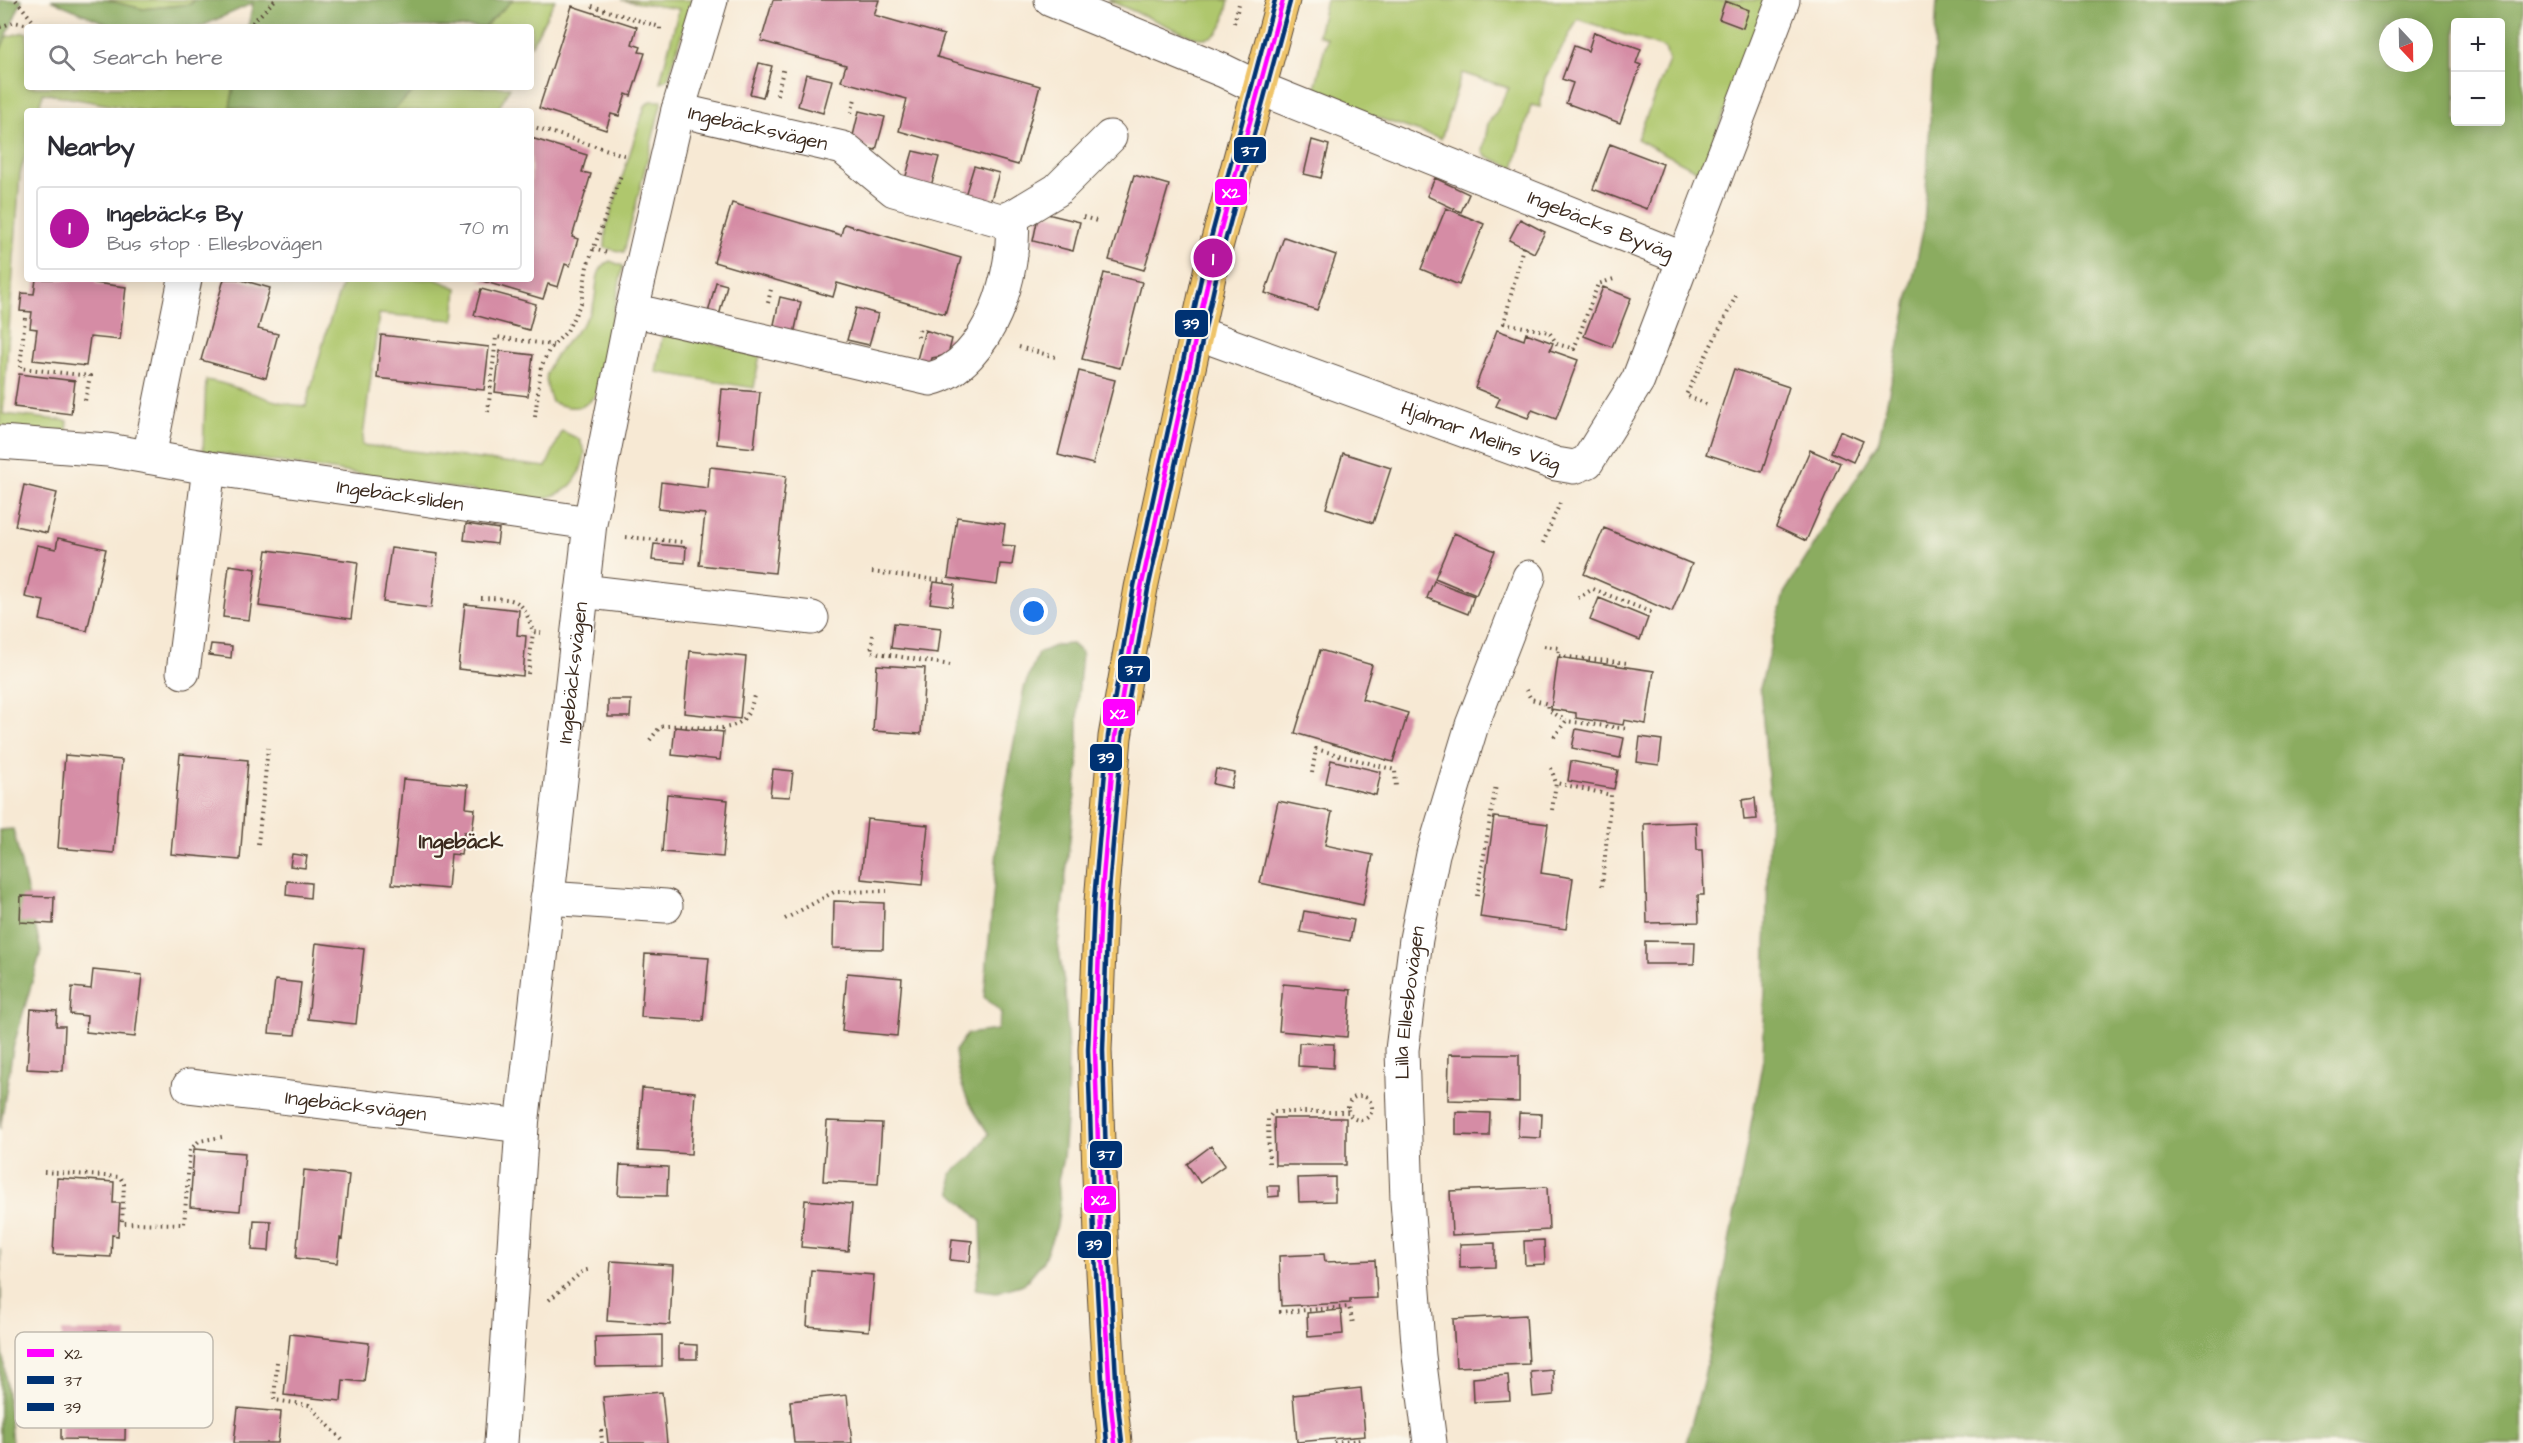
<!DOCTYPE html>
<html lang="en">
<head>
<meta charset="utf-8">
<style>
	body { margin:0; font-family:"Architects Daughter",sans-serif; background:#f2f2f3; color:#2b2b33 }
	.controls { position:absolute; right:18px; top:18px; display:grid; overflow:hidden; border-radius:6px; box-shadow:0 3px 15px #0003 }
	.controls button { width:54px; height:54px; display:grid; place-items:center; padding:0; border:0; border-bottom:2px solid #e1e1e2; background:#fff; color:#2b2b33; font:30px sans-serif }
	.compass { position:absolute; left:2379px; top:18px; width:54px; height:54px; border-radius:50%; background:#fff; box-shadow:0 3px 15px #0003; rotate:158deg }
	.you { position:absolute; left:1034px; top:612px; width:21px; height:21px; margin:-15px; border:4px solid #fff; border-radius:50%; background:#1a73e8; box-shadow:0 0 0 9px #1a73e833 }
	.badge { display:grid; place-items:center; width:39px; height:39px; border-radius:50%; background:#b5179e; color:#fff; font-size:20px; font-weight:700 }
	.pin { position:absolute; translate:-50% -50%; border:3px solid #fff; box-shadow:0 2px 6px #0006 }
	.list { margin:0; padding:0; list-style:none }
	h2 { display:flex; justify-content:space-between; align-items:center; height:78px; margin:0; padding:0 24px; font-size:26px }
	h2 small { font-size:20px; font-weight:400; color:#7c7c81 }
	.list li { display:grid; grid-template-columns:39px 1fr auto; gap:18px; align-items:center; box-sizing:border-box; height:84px; margin:0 12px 12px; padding:0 12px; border:2px solid #e1e1e2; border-radius:6px }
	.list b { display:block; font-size:22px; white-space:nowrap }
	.list p { margin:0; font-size:20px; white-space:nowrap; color:#7c7c81 }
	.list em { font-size:20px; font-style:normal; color:#7c7c81 }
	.icon { flex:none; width:33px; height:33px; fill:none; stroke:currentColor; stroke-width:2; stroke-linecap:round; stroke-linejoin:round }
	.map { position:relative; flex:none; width:2523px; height:1443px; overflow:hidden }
	.search { position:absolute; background:#fff; box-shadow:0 3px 15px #0003; left:24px; top:24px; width:510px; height:66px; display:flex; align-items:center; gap:15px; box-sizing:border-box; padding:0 21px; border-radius:6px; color:#7c7c81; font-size:22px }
	.panel { position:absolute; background:#fff; box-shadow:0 3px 15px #0003; left:24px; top:108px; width:510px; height:174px; border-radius:6px }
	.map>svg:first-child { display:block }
	.green { fill:#afc76d; stroke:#757846; stroke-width:1.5 }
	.forest { fill:#8bac60; stroke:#636b3f; stroke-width:1.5; fill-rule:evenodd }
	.building { fill:#d58ca5 }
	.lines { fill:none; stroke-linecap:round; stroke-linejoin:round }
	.minor-casing { stroke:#574739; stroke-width:35 }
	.major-casing { stroke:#574739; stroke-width:35 }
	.path { stroke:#574739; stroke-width:4; stroke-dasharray:1.5 4.5; stroke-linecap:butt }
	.minor { stroke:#fff; stroke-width:33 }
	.major { stroke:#efc469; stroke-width:33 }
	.bus-1-casing { stroke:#fbf7ec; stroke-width:9 }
	.bus-2-casing { stroke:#fbf7ec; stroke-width:9 }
	.bus-3-casing { stroke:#fbf7ec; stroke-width:9 }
	.bus-1 { stroke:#f0f; stroke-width:4.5 }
	.bus-2 { stroke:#003273; stroke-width:4.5 }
	.bus-3 { stroke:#003273; stroke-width:4.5 }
	.labels { text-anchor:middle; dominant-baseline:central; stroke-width:4.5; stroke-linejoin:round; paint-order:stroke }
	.street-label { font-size:20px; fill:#3b2a1e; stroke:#fbf7ec }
	.neighbourhood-label { font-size:21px; font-weight:bold; fill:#3b2a1e; stroke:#fbf7ec }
	.key { fill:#fbf7ec; stroke:#c1baae; stroke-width:1.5 }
	.key-label { font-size:16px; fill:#3b2a1e }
	.line-badge { stroke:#fbf7ec; stroke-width:2 }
	.badge-label { font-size:16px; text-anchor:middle; font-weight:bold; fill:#fff }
</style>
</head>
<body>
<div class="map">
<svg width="2523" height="1443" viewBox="0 0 2523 1443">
	<rect width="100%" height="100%" fill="#fbf7ec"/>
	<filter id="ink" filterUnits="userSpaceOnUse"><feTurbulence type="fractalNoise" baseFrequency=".0167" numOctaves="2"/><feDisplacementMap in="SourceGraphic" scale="12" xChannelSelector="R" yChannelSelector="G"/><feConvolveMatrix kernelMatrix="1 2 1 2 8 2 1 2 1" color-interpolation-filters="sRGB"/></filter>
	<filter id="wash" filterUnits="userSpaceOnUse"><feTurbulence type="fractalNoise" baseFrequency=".008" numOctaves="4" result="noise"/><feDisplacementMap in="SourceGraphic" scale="24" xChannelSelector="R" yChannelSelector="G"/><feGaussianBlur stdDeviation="1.35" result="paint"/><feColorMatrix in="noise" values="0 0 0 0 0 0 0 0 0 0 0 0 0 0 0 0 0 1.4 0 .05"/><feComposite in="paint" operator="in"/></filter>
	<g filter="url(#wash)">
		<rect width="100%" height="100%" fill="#f7e9d4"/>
		<path class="green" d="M106,0h88l-3,4 -48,5z
			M513,0h42l-24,46v-19h-47z
			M621,0h71l-24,79 -8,3 19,-73z
			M1108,0h73l8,2 1,-2h39c-6,23 -5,43 -36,37z
			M1326,0h443l-70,176 -3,-6 -59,-31 32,-78 -4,-13 -87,-29 -33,59 -5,29 -9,-2 -17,63 -28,-12 -3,-4 5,-29 7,-9 14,-26 -47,-15 -21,66 -117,-39 -10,-7 13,-55 -9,-3z
			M24,32l3,1v54h207l-4,20 42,4h-129l-100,-18 -5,18h-11v38l-7,25 -17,240 65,7 -1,10 -67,-1v-379l6,-14z
			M418,87h92l-13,24h-105z
			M650,101h12l-38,151 -19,-4 1,-20 39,-122z
			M610,261l13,5 -25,124c-10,21 -27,20 -46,12 -4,-11 -8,-21 -4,-32 9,-24 35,-39 45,-64 6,-17 -1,-36 17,-45z
			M344,279h91l22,9 -3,32 -75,-6 -17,131 184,22 16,-36 17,8 6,13c-5,32 -19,43 -50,48l-332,-49 3,-71c35,5 65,25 100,26l21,-77z
			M663,332l97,22 -6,34 -98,-16z"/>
		<path class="forest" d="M0,0h22l-22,51z
			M51,0h55l37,9 48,-5 3,-4h319l-29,27h-236l5,-24 -53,24h-86z
			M1937,0h586v1443h-837l18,-65 59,-319 7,-261 -10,-110 24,-95 94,-149 46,-218zM2500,22v100h-44v-100zM2388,27h36v36h-36z
			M234,87h184l-26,24h-120l-42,-4z
			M1072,644l10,9 -4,43v73l-20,175 7,45 3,67 -1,52 -4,50 -5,22 2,24 -3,22 -14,35 -19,23 -27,8 -22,-3 7,-33 -1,-35 -29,-28 -1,-19 22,-19 16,-21c-21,-30 -30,-46 -34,-83l12,-17 30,-4 5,-17 -18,-16 16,-180 24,-129 14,-35 19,-8z
			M13,829l28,122 -28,97 -13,81v-299z
			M0,1248l2,95 10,100h-12z"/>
		<g id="blocks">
			<path class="building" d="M773,0h106l-5,15 70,20 -7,22 103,29 -22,79 -119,-34 8,-32 -66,-18 5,-16 -85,-24z
				M1725,1l24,9 -6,18 -24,-9z
				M572,6l65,21 -5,17 9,3 -2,5 6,1 -14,43 -5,-2 -7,22 -8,-2 -5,16 -67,-22z
				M1594,32l47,17 -5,14 5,2 -21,58 -54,-20 7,-20 -11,-4 12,-33 14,5z
				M759,63l13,3 -9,31 -13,-3z
				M806,74l26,6 -9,33 -25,-7z
				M859,111l26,6 -9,33 -25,-6z
				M531,138l56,17 -5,17 9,2 -19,63 6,2 -8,27 -5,-2 -7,23 -10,-3 -5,15 -64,-19 52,-1z
				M1312,140l17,5 -8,33 -17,-4z
				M1610,144l53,20 -16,45 -54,-20z
				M913,151l26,6 -9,33 -26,-7z
				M974,166l25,7 -10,33 -25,-7z
				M1134,175l35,10 -25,85 -35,-10z
				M1435,178l34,16 -8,18 -34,-16z
				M732,203l109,32 3,-11 117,34 -16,56 -108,-31 -4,14 -119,-35z
				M1446,208l38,16 -25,61 -38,-16z
				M1039,212l41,10 -7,29 -40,-10z
				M1520,219l25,13 -11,21 -25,-13z
				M1284,237l52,18 -19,55 -52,-17z
				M1104,273l38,9 -22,86 -38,-9z
				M36,279h60l-1,4 31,4 -6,53 -30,-3 -4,29 -53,-6 4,-31 -7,-1 2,-16 -12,-1 2,-18 12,1z
				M224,279h14l32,9 -12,41 20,5 -12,44 -65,-18z
				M716,282l11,3 -8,31 -11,-3z
				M1603,287l28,11 -19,49 -28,-11z
				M481,289l55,15 -7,26 -55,-15z
				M780,297l21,5 -7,32 -21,-5z
				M856,308l22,6 -9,31 -22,-5z
				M925,330l27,9 -4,16 -16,3 -2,8 -14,-3z
				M1497,330l27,10 2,-7 27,10 -3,7 28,10 -22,59 -24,-9 -4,8 -32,-12 4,-8 -25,-10z
				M381,335l108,12 -5,43 -107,-12z
				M500,351l33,4 -5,41 -33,-4z
				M1734,369l55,18 -27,85 -56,-18z
				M1079,371l36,9 -22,84 -35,-9z
				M19,374l56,7 -4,33 -57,-7z
				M722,389l38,3 -6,56 -37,-4z
				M1840,431l23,10 -10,21 -22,-10z
				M1810,450l30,13 -34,78 -30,-14z
				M1343,453l48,15 -18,55 -47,-15z
				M710,467l76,9 -11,97 -76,-8 6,-51 -47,-5 3,-27 47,6z
				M24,485l33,8 -10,40 -32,-7z
				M957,517l48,7 -3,21 13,1 -3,19 -12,-1 -3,21 -49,-7z
				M466,524l33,5 -2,15 -33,-4z
				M1604,528l88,36 -20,48 -88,-38z
				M1454,533l41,18 -19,44 -41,-17z
				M58,538l48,11 -19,82 -47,-11 4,-19 -19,-4 12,-52 19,4z
				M654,544l32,3 -1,16 -33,-3z
				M391,548l47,6 -7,54 -48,-6z
				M267,550l91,12 -7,57 -92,-13z
				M229,565l27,4 -7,51 -26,-3z
				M1434,581l40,15 -6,18 -41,-16z
				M934,582l21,3 -3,21 -22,-3z
				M1599,598l49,20 -8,22 -50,-20z
				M465,604l54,6 -2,25 9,1 -3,40 -65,-7z
				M894,623l47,5 -3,25 -47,-5z
				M211,644l21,2 -1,12 -22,-3z
				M1320,650l52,15 -10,34 46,14 -15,49 -98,-29z
				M690,651l56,6 -6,62 -56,-6z
				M1558,657l96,14 -8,53 -22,-4 -1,5 -47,-7v-5l-25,-4z
				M877,665l48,3 -4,66 -48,-3z
				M608,700h23l-1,17h-22z
				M675,727l48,5 -3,28 -48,-5z
				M1576,729l48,9 -4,20 -48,-10z
				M1640,737l22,3 -3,25 -22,-3z
				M180,754l68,6 -8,100 -69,-6z
				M65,755l57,5 -8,93 -56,-5z
				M1331,760l50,12 -5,23 -50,-12z
				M1571,761l47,9 -4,19 -46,-8z
				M773,769l20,2 -3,26 -20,-1z
				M1216,769l19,4 -4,15 -18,-4z
				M403,779l65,6 -2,23 9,1 -3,23h-8l-3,23 -10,-1 -3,35 -56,-5z
				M667,794l61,6 -5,57 -61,-5z
				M1755,798l2,21 -13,1 -2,-20z
				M1278,801l54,11 -7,33 48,10 -10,50 -103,-22z
				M1494,817l54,7 -7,49 32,5 -7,51 -86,-12z
				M867,819l61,6 -6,60 -61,-6z
				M1696,822l1,28h5l2,45h-6l1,27 -52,1 -3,-99z
				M292,854l15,2 -2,12 -15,-2z
				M287,881l24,2 -1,15 -24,-3z
				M21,896l33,1 -1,27 -33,-2z
				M834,901l50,2 -1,46 -50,-1z
				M1304,911l50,9 -4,21 -50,-9z
				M1645,941l50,1 -1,22h-49z
				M316,943l48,6 -8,75 -48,-5z
				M645,954l64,4 -6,63 -62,-4z
				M93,970l49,5 -7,62 -49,-5 1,-16 -17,-2 2,-27 19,2z
				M847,973l55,5 -5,58 -55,-5z
				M275,980l26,3 -6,52 -26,-2z
				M1283,984l68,6 -4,47 -68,-6z
				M31,1009l26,2 -1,15h9l-2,45 -36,-2z
				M1299,1043l35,1 -1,24 -35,-2z
				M1449,1054l70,1v47l-71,-2z
				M642,1088l53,4 -4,62 -53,-3z
				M1456,1112l34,1 -1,23 -33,-1z
				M1519,1113l23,1 -1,24 -23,-1z
				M1274,1118h72v47h-71z
				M827,1121l55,2 -4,61 -55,-3z
				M1211,1146l14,19 -25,18 -13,-19z
				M194,1149l51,4 -5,58 -50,-4z
				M620,1165l48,2 -1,29 -49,-1z
				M304,1170l45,5 -7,64 -2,-1 -3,25 -41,-5z
				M1335,1177v24l-36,1 -1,-24z
				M57,1178l57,4 -1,21h7l-2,33 -6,-1 -1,22 -58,-3z
				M1267,1186h12v10l-11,1z
				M1547,1187l2,43 -97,5 -2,-44z
				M805,1200l47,4 -4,47 -47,-4z
				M254,1220l17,1 -2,30 -17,-1z
				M952,1239l20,2 -2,21 -20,-2z
				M1544,1240l1,24 -20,1 -1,-24z
				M1495,1243v24l-35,1v-24z
				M1324,1254l1,8 50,-2 2,38 -27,1v4l-69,3 -2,-50z
				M611,1261l62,4 -3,60 -63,-4z
				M811,1270l63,5 -5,56 -62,-5z
				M1341,1310l2,24 -35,3 -1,-24z
				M1526,1315l3,49 -73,3 -3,-48z
				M62,1331l65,1 -2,108 -64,-1z
				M290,1334l79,9 -5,39 -21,-2 -2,21 -57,-6z
				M662,1335v31l-66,1 -1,-30z
				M679,1344l18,1v14h-18z
				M1553,1370l1,25 -21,2 -2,-25z
				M1508,1375l2,25 -36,2 -1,-24z
				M1361,1388l4,48 -68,6 -4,-47z
				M662,1392l5,51h-59l-5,-46z
				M847,1395l5,48h-58l-4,-42z
				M238,1408l43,4 -3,31h-44z"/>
		</g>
	</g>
	<g filter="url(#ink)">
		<use href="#blocks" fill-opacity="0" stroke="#574739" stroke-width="1.5"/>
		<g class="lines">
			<defs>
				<g id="minor">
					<path id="s1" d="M1051,0l173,71 35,17 425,171 99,-259"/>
					<path id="s2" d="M678,110l165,38 51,42 106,30 12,-3 45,-27 53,-53"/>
					<path d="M632,310l298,69c60,-15 87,-108 82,-162"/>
					<path id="s3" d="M1197,333l359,131 18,3 13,-5 51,-82 46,-121"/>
					<path id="s4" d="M0,442l108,8 101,18 381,55"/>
					<path d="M149,457l36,-178"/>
					<path d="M582,591l230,27"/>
					<path d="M183,672l26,-204"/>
					<path d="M547,898l119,8"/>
					<path id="s5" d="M189,1086l333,40"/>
					<path id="s6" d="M501,1443l21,-317 68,-603 42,-213 46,-200 33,-110"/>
					<path id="s7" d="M1430,1443l-11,-87 -12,-155 -5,-151 14,-111 17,-85 39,-129 57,-148"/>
				</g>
				<path id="major" d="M1115,1443l-5,-46 -9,-161 -6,-186 6,-148 14,-165 26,-149 72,-330 70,-258"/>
			</defs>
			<use href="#minor" class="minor-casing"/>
			<use href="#major" class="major-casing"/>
			<path class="path" d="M16,0l21,26
				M592,6l68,21v3
				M1234,23l6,-23
				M0,27l14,-5 25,5
				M248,27l27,-27
				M777,95l7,-28
				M851,113l4,-14
				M531,126l96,30
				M1083,217l17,5
				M1523,247l-19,76 45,9 8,12 17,5 24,-65 19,-6
				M593,249l15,4
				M768,303l3,-14
				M25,318l-5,50 70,8 -5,25
				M918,337l2,-11
				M1019,347l40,11
				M1706,405l-20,-10 51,-101
				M488,412l8,-75 57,8
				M535,417l6,-50 8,-17 18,-19 14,-28 6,-37 34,-91
				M626,537l56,5
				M1543,543l17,-40
				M872,572l73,9
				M481,598c35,1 41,-2 52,34l8,1
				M1578,598l15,-9 60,24
				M873,635l-2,17 79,13
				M1544,646l15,2 -1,8 70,7
				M528,674l5,-42
				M1526,690l5,9 17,5 1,6 17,11
				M1554,737l12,-16 62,8
				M650,740l10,-13c38,-7 85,21 94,-32
				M1551,768l5,15
				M1312,773l4,-24 79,21 1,18
				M1552,810l4,-27 55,12 -9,91
				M258,844l10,-96
				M1477,896l19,-111
				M785,919l49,-27 53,-1
				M1348 1108a12 12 0 1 1 24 0a12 12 0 1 1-24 0Z
				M1269,1163l-1,-44 5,-7h76
				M44,1172l76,5 4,7 -2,39 62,1 6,-74 9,-9 23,-4
				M549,1300l34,-29 8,-2
				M1279,1312l70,-5 4,16
				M277,1362l-3,38 35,5 36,38
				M601,1430l1,13
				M1334,1443l27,-3 2,3"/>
			<use href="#minor" class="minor"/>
			<use href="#major" class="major"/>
			<defs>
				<path id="bus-1" d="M1115,1443l-5,-46 -9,-161 -6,-186 6,-148 14,-165 26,-149 72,-330 70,-258"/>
				<path id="bus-2" d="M1122,1442l-5,-46 -9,-160 -5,-186 5,-148 14,-164 26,-149 72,-329 70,-258"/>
				<path id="bus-3" d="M1107,1443l-4,-46 -9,-161 -6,-186 6,-149 14,-165 26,-150 72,-330 69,-256"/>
			</defs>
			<use href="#bus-1" class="bus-1-casing"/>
			<use href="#bus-2" class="bus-2-casing"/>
			<use href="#bus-3" class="bus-3-casing"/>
			<use href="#bus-1" class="bus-1"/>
			<use href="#bus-2" class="bus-2"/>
			<use href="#bus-3" class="bus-3"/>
		</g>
	</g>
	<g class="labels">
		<g class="street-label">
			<text stroke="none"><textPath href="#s2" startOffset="82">Ingebäcksvägen</textPath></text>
			<text stroke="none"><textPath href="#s1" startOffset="594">Ingebäcks Byväg</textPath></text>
			<text stroke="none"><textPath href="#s3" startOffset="302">Hjalmar Melins Väg</textPath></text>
			<text stroke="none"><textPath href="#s4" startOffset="404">Ingebäcksliden</textPath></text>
			<text stroke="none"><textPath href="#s6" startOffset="774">Ingebäcksvägen</textPath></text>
			<text stroke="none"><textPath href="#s7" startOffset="442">Lilla Ellesbovägen</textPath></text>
			<text stroke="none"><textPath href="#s5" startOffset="168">Ingebäcksvägen</textPath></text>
		</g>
		<g class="neighbourhood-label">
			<text x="461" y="841">Ingebäck</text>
		</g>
	</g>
	<rect x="15" y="1332" width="198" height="96" rx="9" class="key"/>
	<rect x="27" y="1349" width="27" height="8" fill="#f0f"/>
	<rect x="27" y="1376" width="27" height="8" fill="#003273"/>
	<rect x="27" y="1403" width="27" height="8" fill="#003273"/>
	<g class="key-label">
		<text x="64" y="1359">X2</text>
		<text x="64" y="1386">37</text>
		<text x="64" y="1413">39</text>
	</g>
	<g class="line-badge">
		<rect x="1233" y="136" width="34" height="28" rx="6" fill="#003273"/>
		<rect x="1214" y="178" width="34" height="28" rx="6" fill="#f0f"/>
		<rect x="1174" y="309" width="35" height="29" rx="6" fill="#003273"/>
		<rect x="1117" y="655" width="34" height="28" rx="6" fill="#003273"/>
		<rect x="1102" y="698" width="34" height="29" rx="6" fill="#f0f"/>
		<rect x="1089" y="743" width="34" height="29" rx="6" fill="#003273"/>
		<rect x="1089" y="1140" width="34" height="29" rx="6" fill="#003273"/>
		<rect x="1083" y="1185" width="34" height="29" rx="6" fill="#f0f"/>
		<rect x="1077" y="1230" width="35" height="29" rx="6" fill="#003273"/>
	</g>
	<g class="badge-label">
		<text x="1250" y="156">37</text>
		<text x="1231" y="198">X2</text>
		<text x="1191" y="329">39</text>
		<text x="1134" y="675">37</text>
		<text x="1119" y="719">X2</text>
		<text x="1106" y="763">39</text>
		<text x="1106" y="1160">37</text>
		<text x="1100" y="1205">X2</text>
		<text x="1094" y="1250">39</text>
	</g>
</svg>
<div class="controls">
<button>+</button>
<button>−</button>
</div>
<svg class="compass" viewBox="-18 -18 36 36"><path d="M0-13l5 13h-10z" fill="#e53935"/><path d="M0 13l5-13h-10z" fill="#7c7c81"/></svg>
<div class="you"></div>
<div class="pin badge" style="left:1213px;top:258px">1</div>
<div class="search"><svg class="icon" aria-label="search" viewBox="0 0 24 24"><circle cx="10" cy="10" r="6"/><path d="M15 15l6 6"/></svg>Search here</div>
<section class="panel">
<h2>Nearby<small></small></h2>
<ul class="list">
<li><span class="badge">1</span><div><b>Ingebäcks By</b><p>Bus stop · Ellesbovägen</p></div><em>70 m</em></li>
</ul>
</section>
</div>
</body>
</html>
